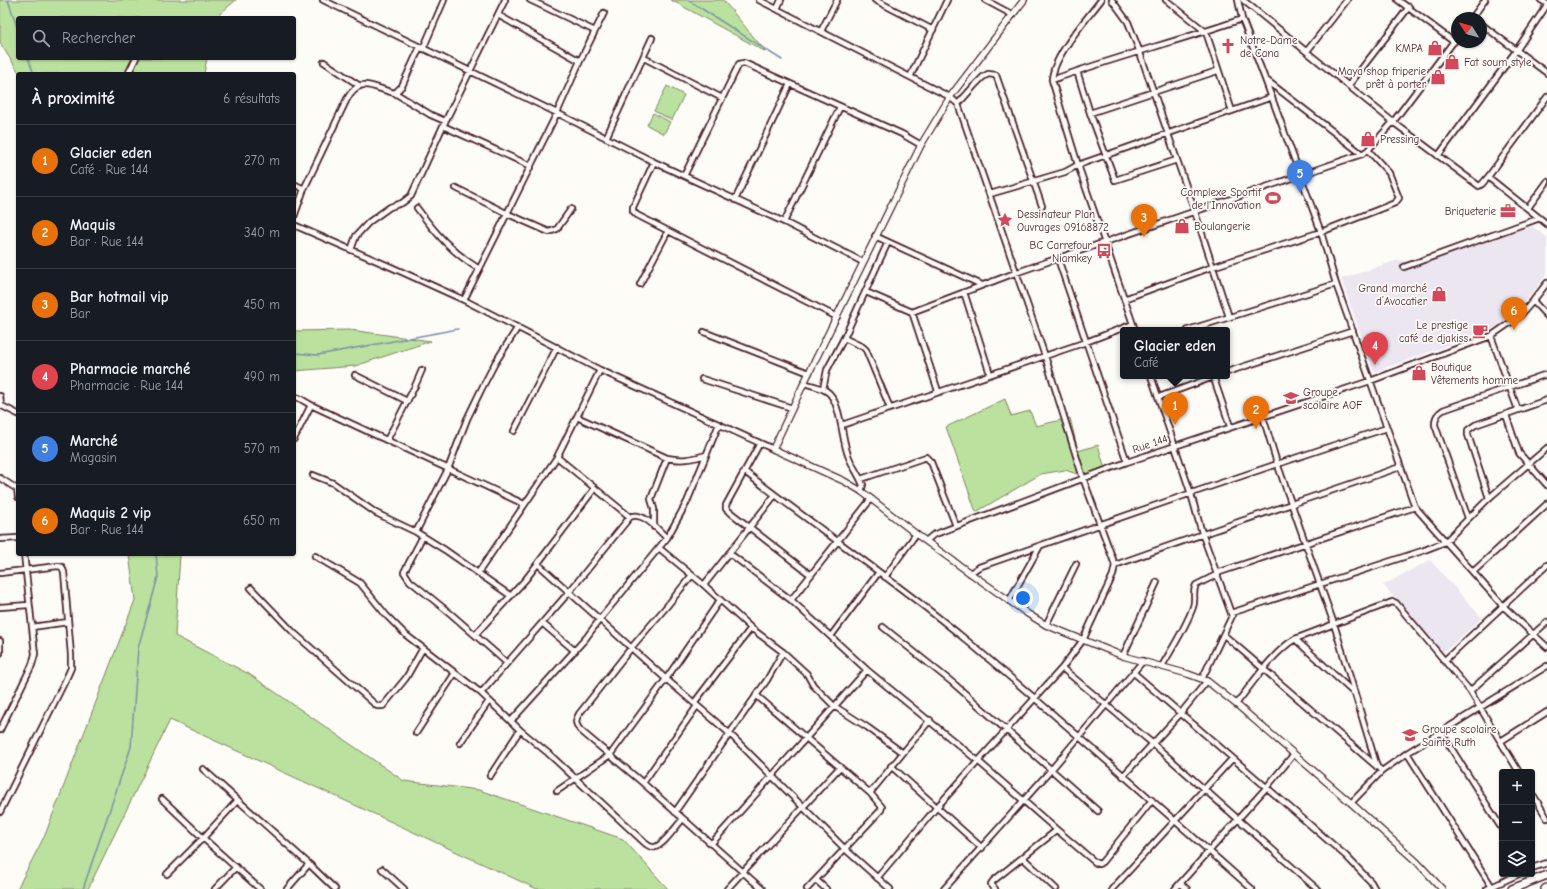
<!DOCTYPE html>
<html lang="fr">
<head>
<meta charset="utf-8">
<style>
	body { margin:0; font-family:"Comic Neue",sans-serif; background:#242831; color:#f1f3f6 }
	.controls { position:absolute; right:12px; bottom:12px; display:grid; overflow:hidden; border-radius:4px; box-shadow:0 1px 3px #0004 }
	.controls button { width:36px; height:36px; display:grid; place-items:center; padding:0; border:0; border-bottom:1px solid #363941; background:#171b24; color:#f1f3f6; font:20px sans-serif }
	.compass { position:absolute; left:1451px; top:12px; width:36px; height:36px; border-radius:50%; background:#171b24; box-shadow:0 1px 3px #0004; rotate:307deg }
	.you { position:absolute; left:1023px; top:598px; width:14px; height:14px; margin:-10px; border:3px solid #fff; border-radius:50%; background:#1a73e8; box-shadow:0 0 0 6px #1a73e833 }
	.badge { display:grid; place-items:center; width:26px; height:26px; border-radius:50%; background:#8c9099; color:#fff; font-size:13px; font-weight:700 }
	.pin { position:absolute; translate:-50% -33px; filter:drop-shadow(0 1px 2px #0008) }
	.pin::after { content:''; position:absolute; top:21px; width:14px; height:12px; background:inherit; clip-path:polygon(0 0,100% 0,50% 100%) }
	.popup { position:absolute; left:1120px; top:327px; width:110px; height:52px; box-sizing:border-box; display:grid; place-content:center; border-radius:4px; background:#171b24; filter:drop-shadow(0 1px 3px #0005); font-size:13px; white-space:nowrap; color:#9ea1a6 }
	.popup b { font-size:15px; color:#f1f3f6 }
	.popup::after { content:''; position:absolute; left:50%; top:100%; margin-left:-8px; border:8px solid transparent; border-top-color:#171b24 }
	.list { margin:0; padding:0; list-style:none }
	h2 { display:flex; justify-content:space-between; align-items:center; height:52px; margin:0; padding:0 16px; font-size:17px }
	h2 small { font-size:13px; font-weight:400; color:#9ea1a6 }
	.list li { display:grid; grid-template-columns:26px 1fr auto; gap:12px; align-items:center; box-sizing:border-box; height:72px; padding:0 16px; border-top:1px solid #363941 }
	.list b { display:block; font-size:15px; white-space:nowrap }
	.list p { margin:0; font-size:13px; white-space:nowrap; color:#9ea1a6 }
	.list em { font-size:13px; font-style:normal; color:#9ea1a6 }
	.icon { flex:none; width:22px; height:22px; fill:none; stroke:currentColor; stroke-width:2; stroke-linecap:round; stroke-linejoin:round }
	.map { position:relative; flex:none; width:1547px; height:889px; overflow:hidden }
	.search { position:absolute; background:#171b24; box-shadow:0 1px 3px #0004; left:16px; top:16px; width:280px; height:44px; display:flex; align-items:center; gap:10px; box-sizing:border-box; padding:0 14px; border-radius:4px; color:#9ea1a6; font-size:15px }
	.panel { position:absolute; background:#171b24; box-shadow:0 1px 3px #0004; left:16px; top:72px; width:280px; height:484px; border-radius:4px }
	.map>svg:first-child { display:block }
	.built { fill:#ece6f0 }
	.green { fill:#bae29e; stroke:#828064 }
	.lines { fill:none; stroke-linecap:round; stroke-linejoin:round }
	.stream { stroke:#7890a6; stroke-width:1.5 }
	.minor-casing { stroke:#4a1f2b; stroke-width:8 }
	.tertiary-casing { stroke:#4a1f2b; stroke-width:8 }
	.primary-casing { stroke:#4a1f2b; stroke-width:10 }
	.minor { stroke:#fdfcf7; stroke-width:4.5 }
	.tertiary { stroke:#fdfcf7; stroke-width:5.5 }
	.primary { stroke:#fdfcf7; stroke-width:7 }
	.labels { text-anchor:middle; dominant-baseline:central; stroke-width:3.5; stroke-linejoin:round; paint-order:stroke }
	.poi-label { font-size:11px; fill:#4a1f2b; stroke:#fdfcf7; text-anchor:start }
	.street-label { font-size:11px; fill:#4a1f2b; stroke:#fdfcf7 }
</style>
</head>
<body>
<div class="map">
<svg width="1547" height="889" viewBox="0 0 1547 889">
	<rect width="100%" height="100%" fill="#fdfcf7"/>
	<filter id="ink" filterUnits="userSpaceOnUse"><feTurbulence type="fractalNoise" baseFrequency=".025" numOctaves="2"/><feDisplacementMap in="SourceGraphic" scale="8" xChannelSelector="R" yChannelSelector="G"/><feConvolveMatrix kernelMatrix="1 2 1 2 8 2 1 2 1" color-interpolation-filters="sRGB"/></filter>
	<g filter="url(#ink)">
		<path class="built" d="M1532,226l15,11v37l-26,34 -14,13 -17,9 -116,42 -33,-93 57,-19 22,3z
			M1430,560l52,58 -39,35 -60,-68z"/>
		<path class="green" d="M0,0h236l-21,18h-197v40h189l-3,16h-184l-20,-31z
			M671,0h52l43,52z
			M667,86l17,9 -12,25 -18,-9z
			M653,113l17,9 -6,12 -17,-9z
			M350,330l81,11 -76,25 -61,5v-40z
			M1005,399l6,17 19,-5 6,15 34,-8 8,33 20,-6 7,24 -16,9 -24,-8 -24,4 -65,38 -30,-85z
			M129,554h51l-5,82 74,38 155,107 75,9 144,49 45,50h-131l-367,-169 -82,169h-71l28,-54 90,-235z"/>
		<g class="lines">
			<path class="stream" d="M8,0l10,30
				M688,0l94,60
				M28,58l6,16
				M294,353l24,2 140,-26
				M83,889l48,-142 7,-99 20,-71 -2,-23"/>
			<defs>
				<path id="minor" d="M323,0l234,113 97,49 130,60 79,40
					M530,0l65,31
					M759,0l151,77 40,20 8,7 87,252 38,122 32,87 -2,10 -30,65 -21,28 -125,139 -60,71
					M875,0l58,30
					M985,0l28,15
					M1101,0c-15,20 -48,56 -49,80l26,85 57,165
					M1112,0l16,22 11,28 56,162 34,105
					M1166,0l40,32 26,79
					M1238,0l4,19 23,60 56,153 15,52 79,223 88,99 44,41
					M1243,0l150,122 86,64 3,-2 6,-7 59,-80
					M1398,0l56,42
					M1541,0l6,4
					M777,9l4,-9
					M498,15l82,46
					M1472,18l13,-18
					M1481,24l66,49
					M821,31l16,-31
					M423,49l21,-49
					M1307,51l40,-51
					M644,58l78,40
					M324,62l36,24
					M1077,71l13,42 127,-42
					M128,74l8,-16
					M910,77l37,-77
					M1265,79l97,75
					M1052,80c63,-23 127,-39 190,-61
					M1349,85l60,-78
					M395,93l36,22 14,6
					M958,104l16,-18 9,-9 5,-3 8,1 46,131
					M1090,113l25,67 62,-20
					M443,126l88,40
					M606,138l46,-100
					M1438,156l78,-105 31,-46
					M654,162l-21,45v4l4,4 200,102
					M684,176l55,-112 5,-1 158,71 19,11
					M1488,177l59,47
					M294,184l10,5 -10,28
					M456,188l52,26 41,18 8,-3 14,-20
					M304,189l43,-90c14,-25 27,-10 48,-6l7,-7 18,-39
					M990,194l75,-22 13,-7 194,-68
					M735,200l55,-116
					M417,208c19,26 35,44 62,61
					M1528,208l19,-26
					M784,222l56,-115
					M294,225l97,42 73,33 136,70 173,79
					M875,236l107,49
					M351,250l5,-14 13,-14 21,-15 12,-4 9,-7 32,-70 62,-126
					M1058,259l69,203
					M1404,267l136,-49
					M640,284l28,-53
					M866,292l46,20 103,-39 347,-119 6,-4 25,-28 64,-85
					M964,292l26,82
					M1124,299l88,-32 109,-35 74,-29 4,-5 -10,-25 -21,-23
					M464,300l93,-187 23,-52 24,-48
					M1533,301l14,15
					M912,312l26,79
					M1188,330l148,-46
					M704,332l105,41
					M1491,336l27,74
					M844,338l19,9 3,3 24,58
					M1227,372l126,-41
					M355,375l52,26
					M1151,376l40,118 11,39 30,83 -30,63
					M1213,376l17,50
					M702,379l90,29
					M804,383c8,3 19,4 25,10 12,12 13,47 19,62 4,11 11,20 15,30l-2,6
					M823,389l4,-19 17,-32 44,-96
					M0,396l1,9
					M294,397l5,1 12,7
					M1159,397l57,-21
					M0,405l18,9
					M1506,415l13,38 28,32
					M577,417l90,41c15,3 25,1 39,-3
					M1263,417l14,46 57,161 43,143
					M842,425l244,-83 47,-18
					M514,431l43,-84
					M294,439l17,-34 213,99
					M387,440l28,-54 7,-16
					M760,443l-34,62v4l85,66
					M557,457l73,60
					M744,471c73,57 150,109 221,168 97,81 192,166 287,250
					M313,475l20,8 43,30 40,19 29,18 66,46
					M0,478l17,11 1,8
					M861,479l65,-22 5,5 25,64
					M1489,498l-21,-63v-5l7,-5 72,-25
					M1468,518l-33,-93c0,-8 2,-11 8,-15l104,-36
					M654,527v-18l-3,-10 16,-41
					M416,532l32,-63 19,-50 14,-29 14,-27 23,-36
					M423,536l-19,36 6,9 41,33 56,49
					M0,539l18,-1
					M926,541l7,-6 194,-73 243,-81 121,-45 29,-20 13,-15 14,-18
					M659,548l45,37 47,43 32,24 24,22 6,11 21,21 33,21 36,26
					M729,553l62,47 76,70 111,91 79,69 39,33 3,1 3,-2 50,-62
					M315,556l45,27 26,32 20,20 75,58 39,37 28,23 98,91c3,2 5,4 9,3 9,-2 21,-21 28,-28
					M538,564l128,115 63,54 116,116 45,40
					M1115,565c94,-34 190,-65 285,-98
					M1473,572l74,-68
					M0,573l58,-7 4,1 2,5 7,83v13l-5,11 -66,133
					M478,573l79,-116 43,-87
					M970,573l9,-6c136,-48 271,-95 408,-139
					M1217,573l198,-66
					M692,575l-25,31 -36,42 -52,66c-4,7 -4,9 1,16l63,53 119,106
					M885,577l31,-43
					M704,585l71,-90
					M251,588l43,45 83,73h6l23,-28 17,-30
					M791,600l80,-101
					M1009,601l31,-55
					M0,607l29,-2
					M1231,613l191,-62 23,-9 44,-44 58,-50
					M542,623l33,28
					M1046,625l30,-61
					M32,627l36,-5
					M883,627l70,56 145,128
					M475,635l51,-56 69,-91
					M1224,635l158,136
					M831,636l48,-64
					M1295,639l59,54
					M0,641v12
					M1123,656l34,-74
					M1445,660l102,-95
					M1162,666c11,-19 24,-39 31,-59 3,-8 -1,-15 3,-22l22,-11
					M1062,668l90,75 165,146
					M1134,673l212,183 25,26 4,7
					M1470,691l77,-69
					M481,693l89,-102 60,-74c13,-6 28,13 37,21
					M756,695l114,98 12,14 -1,3 -74,79
					M694,703l57,-75
					M1236,704c16,-20 37,-52 59,-65l97,-37 4,1 74,88 49,81
					M511,721l75,-83 14,-19 67,-81 20,-36 32,-78
					M0,730l32,-65 3,-11 -11,-100
					M1441,732l61,97
					M416,733l39,-60
					M1501,741l46,-29
					M460,743l29,-42
					M1407,753l85,134
					M891,766l91,82
					M203,769l106,95 26,25
					M490,776l30,-46
					M1123,776l58,-63 26,-32
					M643,783l54,-77
					M557,791l53,-36 56,-76 54,-79
					M870,793l60,-73
					M1532,793l15,25
					M162,799l41,39 57,51
					M1351,803l31,-32 25,-18 140,-87
					M675,812l92,-132 16,-28
					M711,844l156,-174
					M1023,858l33,31
					M1532,868l15,-5
					M382,869l22,20
					M167,874l36,-36 35,-38
					M816,880l10,9
					M1180,883l7,6
					M215,889l21,-22
					M287,889l22,-25
					M727,889l113,-122
					M944,889l107,-119 92,-109
					M995,889l-4,-5 2,-3 64,-51
					M1112,889l120,-130
					M1175,889l91,-101 28,-34
					M1487,889l32,-15"/>
				<path id="tertiary" d="M1024,0l-74,97 -29,48 -117,238 -31,66 71,32 17,10 55,43 54,39 58,41 18,11 77,31 65,18 19,7 29,23 115,99 66,59 25,27"/>
				<path id="primary" d="M1512,889l35,-14
					M1545,889l2,-1"/>
			</defs>
			<use href="#minor" class="minor-casing"/>
			<use href="#tertiary" class="tertiary-casing"/>
			<use href="#primary" class="primary-casing"/>
			<use href="#minor" class="minor"/>
			<use href="#tertiary" class="tertiary"/>
			<use href="#primary" class="primary"/>
		</g>
	</g>
	<defs>
		<symbol id="church-bare" viewBox="-9 -9 18 18"><path d="M-1.2-6h2.4v3.5h3.3v2.4h-3.3V6h-2.4V-.1h-3.3v-2.4h3.3Z" fill="#d1495b" stroke="#fdfcf7" stroke-width="2.5" paint-order="stroke"/></symbol>
		<symbol id="shop-bare" viewBox="-9 -9 18 18"><path d="M-5-2.5h2.3a2.7 3.5 0 0 1 5.4 0H5L5.5 6h-11ZM-1.5-2.5h3a1.5 2.3 0 0 0-3 0Z" fill="#d1495b" stroke="#fdfcf7" stroke-width="2.5" paint-order="stroke"/></symbol>
		<symbol id="stadium-bare" viewBox="-9 -9 18 18"><path d="M0-5a6.5 5 0 1 0 0 10a6.5 5 0 1 0 0-10ZM-3.5-1.8h7v3.6h-7Z" fill="#d1495b" stroke="#fdfcf7" stroke-width="2.5" paint-order="stroke"/></symbol>
		<symbol id="office-bare" viewBox="-9 -9 18 18"><path d="M-6-3h4V-5.5h4V-3h4V5H-6ZM-1-4.5V-3h2v-1.5ZM-6 0V1H6V0Z" fill="#d1495b" stroke="#fdfcf7" stroke-width="2.5" paint-order="stroke"/></symbol>
		<symbol id="sight-bare" viewBox="-9 -9 18 18"><path d="M0-6L1.8-2.2L6-1.7L2.9 1.2L3.7 5.4L0 3.3L-3.7 5.4L-2.9 1.2L-6-1.7L-1.8-2.2Z" fill="#d1495b" stroke="#fdfcf7" stroke-width="2.5" paint-order="stroke"/></symbol>
		<symbol id="bus-bare" viewBox="-9 -9 18 18"><path d="M-5-6H5V4H4V6H2V4H-2V6H-4V4H-5ZM-3.5-4V0h7V-4ZM-3.5 1.2v1.5H-2V1.2ZM2 1.2v1.5H3.5V1.2Z" fill="#d1495b" stroke="#fdfcf7" stroke-width="2.5" paint-order="stroke"/></symbol>
		<symbol id="cafe-bare" viewBox="-9 -9 18 18"><path d="M-5.5-4.5H6V0H3Q3 3.5 0 3.5H-2.5Q-5.5 3.5-5.5 0ZM3-3.2v2h1.7v-2ZM-6 4.5H4V6H-6Z" fill="#d1495b" stroke="#fdfcf7" stroke-width="2.5" paint-order="stroke"/></symbol>
		<symbol id="school-bare" viewBox="-9 -9 18 18"><path d="M0-5L7-2L0 1L-7-2ZM-4 1L0 2.5L4 1V4Q0 6-4 4Z" fill="#d1495b" stroke="#fdfcf7" stroke-width="2.5" paint-order="stroke"/></symbol>
	</defs>
	<g fill-rule="evenodd">
		<use href="#church-bare" x="1217" y="35" width="22" height="22"/>
		<use href="#shop-bare" x="1424" y="37" width="22" height="22"/>
		<use href="#shop-bare" x="1441" y="51" width="22" height="22"/>
		<use href="#shop-bare" x="1427" y="66" width="22" height="22"/>
		<use href="#shop-bare" x="1357" y="128" width="22" height="22"/>
		<use href="#stadium-bare" x="1262" y="187" width="22" height="22"/>
		<use href="#office-bare" x="1497" y="200" width="22" height="22"/>
		<use href="#sight-bare" x="994" y="209" width="22" height="22"/>
		<use href="#shop-bare" x="1171" y="215" width="22" height="22"/>
		<use href="#bus-bare" x="1093" y="240" width="22" height="22"/>
		<use href="#shop-bare" x="1428" y="283" width="22" height="22"/>
		<use href="#cafe-bare" x="1469" y="320" width="22" height="22"/>
		<use href="#shop-bare" x="1408" y="362" width="22" height="22"/>
		<use href="#school-bare" x="1280" y="387" width="22" height="22"/>
		<use href="#school-bare" x="1399" y="724" width="22" height="22"/>
	</g>
	<g class="labels">
		<g class="poi-label">
			<text x="1240" y="40">Notre-Dame<tspan x="1240" dy="13">de Cana</tspan></text>
			<text x="1423" y="48" text-anchor="end">KMPA</text>
			<text x="1464" y="62">Fat soum style</text>
			<text x="1426" y="71" text-anchor="end">Maya shop friperie<tspan x="1426" dy="13">prêt à porter</tspan></text>
			<text x="1380" y="139">Pressing</text>
			<text x="1261" y="192" text-anchor="end">Complexe Sportif<tspan x="1261" dy="13">de l'Innovation</tspan></text>
			<text x="1496" y="211" text-anchor="end">Briqueterie</text>
			<text x="1017" y="214">Dessinateur Plan<tspan x="1017" dy="13">Ouvrages 09168872</tspan></text>
			<text x="1194" y="226">Boulangerie</text>
			<text x="1092" y="245" text-anchor="end">BC Carrefour<tspan x="1092" dy="13">Niamkey</tspan></text>
			<text x="1427" y="288" text-anchor="end">Grand marché<tspan x="1427" dy="13">d’Avocatier</tspan></text>
			<text x="1468" y="325" text-anchor="end">Le prestige<tspan x="1468" dy="13">café de djakiss</tspan></text>
			<text x="1431" y="367">Boutique<tspan x="1431" dy="13">Vêtements homme</tspan></text>
			<text x="1303" y="392">Groupe<tspan x="1303" dy="13">scolaire AOF</tspan></text>
			<text x="1422" y="729">Groupe scolaire<tspan x="1422" dy="13">Sainte Ruth</tspan></text>
		</g>
		<g class="street-label">
			<text transform="translate(1150 444) rotate(-19)">Rue 144</text>
		</g>
	</g>
</svg>
<div class="controls">
<button>+</button>
<button>−</button>
<button><svg class="icon" aria-label="layers" viewBox="0 0 24 24"><path d="M12 4l9 5-9 5-9-5zM3 14l9 5 9-5"/></svg></button>
</div>
<svg class="compass" viewBox="-18 -18 36 36"><path d="M0-13l5 13h-10z" fill="#e53935"/><path d="M0 13l5-13h-10z" fill="#9ea1a6"/></svg>
<div class="you"></div>
<div class="pin badge" style="left:1175px;top:425px;background:#e8710a">1</div>
<div class="popup"><b>Glacier eden</b>Café</div>
<div class="pin badge" style="left:1256px;top:429px;background:#e8710a">2</div>
<div class="pin badge" style="left:1144px;top:237px;background:#e8710a">3</div>
<div class="pin badge" style="left:1375px;top:365px;background:#e0444e">4</div>
<div class="pin badge" style="left:1300px;top:193px;background:#3f7fe0">5</div>
<div class="pin badge" style="left:1514px;top:330px;background:#e8710a">6</div>
<div class="search"><svg class="icon" aria-label="search" viewBox="0 0 24 24"><circle cx="10" cy="10" r="6"/><path d="M15 15l6 6"/></svg>Rechercher</div>
<section class="panel">
<h2>À proximité<small>6 résultats</small></h2>
<ul class="list">
<li><span class="badge" style="background:#e8710a">1</span><div><b>Glacier eden</b><p>Café · Rue 144</p></div><em>270 m</em></li>
<li><span class="badge" style="background:#e8710a">2</span><div><b>Maquis</b><p>Bar · Rue 144</p></div><em>340 m</em></li>
<li><span class="badge" style="background:#e8710a">3</span><div><b>Bar hotmail vip</b><p>Bar</p></div><em>450 m</em></li>
<li><span class="badge" style="background:#e0444e">4</span><div><b>Pharmacie marché</b><p>Pharmacie · Rue 144</p></div><em>490 m</em></li>
<li><span class="badge" style="background:#3f7fe0">5</span><div><b>Marché</b><p>Magasin</p></div><em>570 m</em></li>
<li><span class="badge" style="background:#e8710a">6</span><div><b>Maquis 2 vip</b><p>Bar · Rue 144</p></div><em>650 m</em></li>
</ul>
</section>
</div>
</body>
</html>
